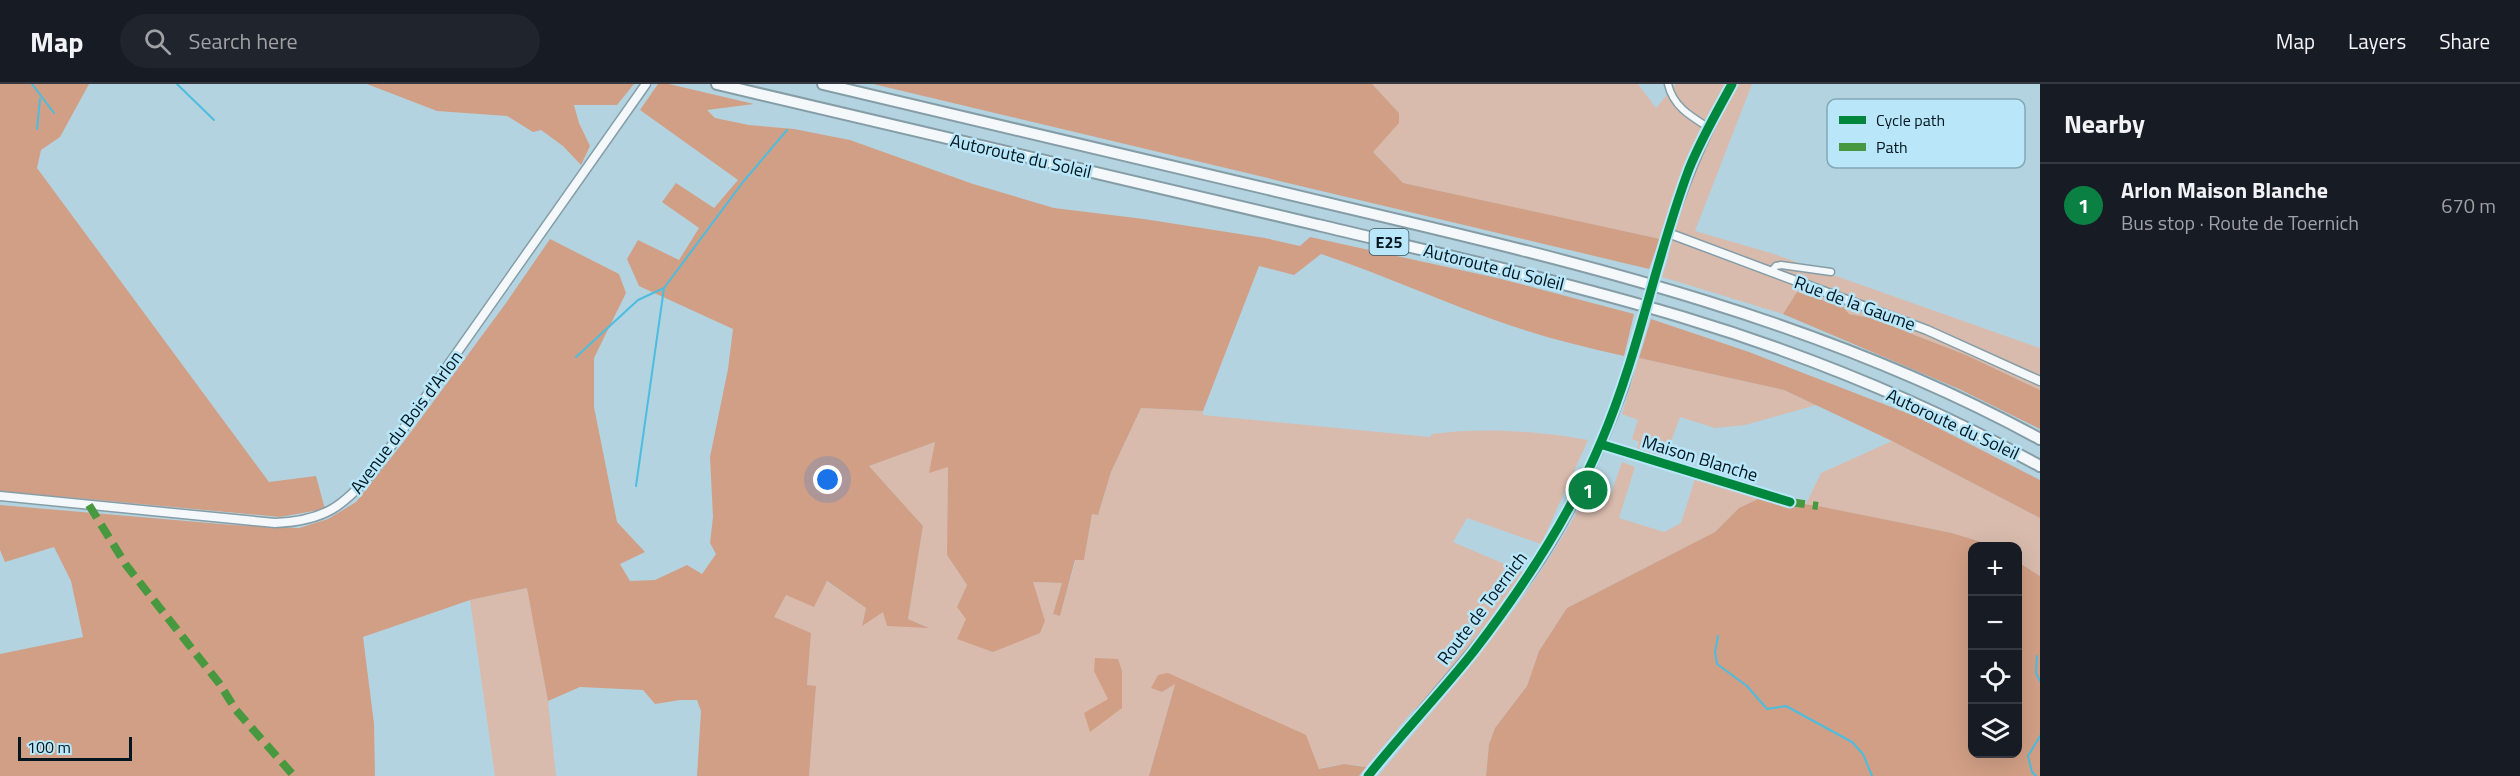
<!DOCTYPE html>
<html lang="en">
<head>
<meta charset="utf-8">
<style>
	body { margin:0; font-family:"Titillium Web",sans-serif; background:#20242c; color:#f1f3f6 }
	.controls { position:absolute; right:18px; bottom:18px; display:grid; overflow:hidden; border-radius:12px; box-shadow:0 6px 24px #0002 }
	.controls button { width:54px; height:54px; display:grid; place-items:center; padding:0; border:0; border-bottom:2px solid #363941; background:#171b24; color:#f1f3f6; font:30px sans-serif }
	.scale { position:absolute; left:18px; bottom:15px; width:114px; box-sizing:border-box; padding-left:6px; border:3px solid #01161e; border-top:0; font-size:16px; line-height:21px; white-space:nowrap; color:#01161e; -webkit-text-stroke:4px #b9e7f9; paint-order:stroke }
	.you { position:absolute; left:828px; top:396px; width:21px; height:21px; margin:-15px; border:4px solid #fff; border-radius:50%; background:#1a73e8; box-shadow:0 0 0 9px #1a73e833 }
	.badge { display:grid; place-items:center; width:39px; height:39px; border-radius:50%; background:#0b8043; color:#fff; font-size:20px; font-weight:700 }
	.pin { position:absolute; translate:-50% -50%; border:3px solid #fff; box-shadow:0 2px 6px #0006 }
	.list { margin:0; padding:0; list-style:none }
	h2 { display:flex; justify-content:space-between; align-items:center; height:78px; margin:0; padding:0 24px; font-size:26px }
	h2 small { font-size:20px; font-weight:400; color:#9ea1a6 }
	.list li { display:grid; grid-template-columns:39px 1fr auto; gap:18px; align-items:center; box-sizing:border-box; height:84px; padding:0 24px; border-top:2px solid #363941 }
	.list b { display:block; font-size:22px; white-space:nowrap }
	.list p { margin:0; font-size:20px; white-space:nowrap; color:#9ea1a6 }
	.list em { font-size:20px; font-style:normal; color:#9ea1a6 }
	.icon { flex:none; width:33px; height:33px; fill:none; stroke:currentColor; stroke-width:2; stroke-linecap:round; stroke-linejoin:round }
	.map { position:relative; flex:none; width:2040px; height:692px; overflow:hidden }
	header { display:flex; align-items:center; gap:36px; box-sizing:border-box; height:84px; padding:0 30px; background:#171b24; border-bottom:2px solid #363941 }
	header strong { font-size:28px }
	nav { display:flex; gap:33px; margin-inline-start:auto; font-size:21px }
	.search { width:420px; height:54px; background:#20242c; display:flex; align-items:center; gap:15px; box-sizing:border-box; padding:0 21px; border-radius:33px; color:#9ea1a6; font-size:22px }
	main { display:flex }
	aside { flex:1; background:#171b24 }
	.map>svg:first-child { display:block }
	.green { fill:#d8bbad }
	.forest { fill:#d19f85 }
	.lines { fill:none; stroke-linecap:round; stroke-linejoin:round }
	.stream { stroke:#4cbddf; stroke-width:2 }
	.street-casing { stroke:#859da7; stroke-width:9 }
	.secondary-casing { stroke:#859da7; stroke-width:11 }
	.highway-casing { stroke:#859da7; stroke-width:14 }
	.street { stroke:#f4f8fa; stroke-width:6 }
	.secondary { stroke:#f4f8fa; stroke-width:8 }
	.highway { stroke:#f4f8fa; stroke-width:10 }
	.secondary-bridge-casing { stroke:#859da7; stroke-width:11; stroke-linecap:butt }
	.secondary-bridge { stroke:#f4f8fa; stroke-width:8 }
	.quiet { stroke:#47983f; stroke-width:8; stroke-dasharray:15 8; stroke-linecap:butt }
	.cycleway-casing { stroke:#b9e7f9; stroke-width:13 }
	.cycleway { stroke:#00873e; stroke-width:9 }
	.labels { text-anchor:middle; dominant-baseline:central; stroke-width:5; stroke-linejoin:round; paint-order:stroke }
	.shield { fill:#b9e7f9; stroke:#385560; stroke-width:1.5 }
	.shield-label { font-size:16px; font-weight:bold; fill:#01161e }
	.street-label { font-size:18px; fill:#01161e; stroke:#b9e7f9 }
	.key { fill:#b9e7f9; stroke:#82a8b7; stroke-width:1.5 }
	.key-label { font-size:16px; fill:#01161e }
</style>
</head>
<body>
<header>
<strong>Map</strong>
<div class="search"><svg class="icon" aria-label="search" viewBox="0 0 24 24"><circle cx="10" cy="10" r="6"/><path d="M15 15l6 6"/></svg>Search here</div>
<nav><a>Map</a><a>Layers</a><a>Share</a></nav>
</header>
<main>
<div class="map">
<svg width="2040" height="692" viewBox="0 0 2040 692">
	<rect width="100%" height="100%" fill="#b4d3e0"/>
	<path class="green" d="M1372,0h266l18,24 20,-24h76l-57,147 79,23 266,94v42l-74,-35 -95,-37 -22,-4 -6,-7 -46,-15 -14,22 -121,-37 7,-22 -14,-5 4,-11 -256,-56 -30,-31 26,-39z
		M1639,274l145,32 32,15 -71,20 -30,3 -35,-11 -16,44 -28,-9 3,-10 -7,-3 6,-19 -16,-6z
		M1141,324l62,3v4l227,22 2,-3c53,-7 104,-3 156,6l-47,104 -74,-26 -14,24 77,33 -109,137 -6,-4 -49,59c-16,-4 -32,-3 -47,2l-151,-96 -17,15 11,4 13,-9 -26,93h-340l7,-89 -9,-2 4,-52 -38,-16 13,-22 40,-14 40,27 -4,17 21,-13 44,15 -19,-8 15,-93 -54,-60 66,-24 -5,30 18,-6 -1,89 20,30 -10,22 88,14 -13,-39 30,1 -9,31 7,2 16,-57 8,1 8,-46 6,1 13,-43z
		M1892,357l148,77v58l-22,-14v-15l-24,-1 -42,-13 -146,-29 15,-31z
		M1622,378l13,5 -16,51 45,14 17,-9 14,-44 65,19 -21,10 -24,24 -148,76 -28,43 -12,35 -32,42 -6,16 -3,32h-108c77,-92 158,-181 212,-289l21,7z
		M528,504l20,113 8,75h-61l-25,-176z"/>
	<path class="forest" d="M0,0h89l-29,53 -19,13 -4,18 232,314 47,-6 9,33 -45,8 -280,-26z
		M367,0h267l-17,21h-43l5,18 11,23 -9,19 -18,-19 -22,-16 -8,2 -26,-16 -70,-5z
		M658,0h11l85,20 -47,6 8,8 34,7 45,4 56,11 123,44 81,24 90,11 121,19 35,8 10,-9 187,41 137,36 -10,42c-39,-9 -77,-18 -115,-31 -63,-21 -124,-50 -188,-71l-27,21 -35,-9 -56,145 -62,-3 -30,64 -13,43 -6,-1 -8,46h-9l-15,56 -7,-2 9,-31 -29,-1 12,39 -5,12 -47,19 -36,-13 9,-20 -9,-12 10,-22 -20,-30 1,-88 -19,6 6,-31 -66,24 54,60 -15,93 21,9 -42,-2 -4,-14 -21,14 4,-18 -39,-27 -13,26 -28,-12 -12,22 37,16 -4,52 9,1 -7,90h-112l4,-65 -4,-11h-17l-25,4 -12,-14 -63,-3 -32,14 -21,-113 -57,12 -107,37 11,87 1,52h-375v-122l83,-17 -12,-56 -17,-34 -49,15 -5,-12v-45l233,20 66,3 29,-9 28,-17 49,-62 101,-137 44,-64 69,35 7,19 -32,65v49l23,115 28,30 -25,12 10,17 25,-1 32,-15 15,9 14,-20 -6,-11 3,-26 -3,-60 18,-88 5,-40 -94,-43 -12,-27 11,-19 41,20 20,-32 -37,-26 14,-19 38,25 24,-28 -98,-70z
		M873,0h499l27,29v10l-26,29 30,31 257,56 -11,30z
		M1797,208l46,15 6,7 22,4 95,37 74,35v39l-81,-40 -176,-75z
		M1651,235l98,33 168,65 123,63v38l-148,-77 -108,-51 -145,-32z
		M1760,414l58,8 134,27 42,13 -22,1v207h46v-192l22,14v200h-554l3,-32 6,-16 32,-42 12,-35 28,-43 148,-76 24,-24z
		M1095,574l23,1 4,12v37l-32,24 -6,-19 24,-14 -14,-28z
		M1168,589l138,62 13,34 25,-5 22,3 -7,9h-210l26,-92 -13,8 -11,-4 7,-13z"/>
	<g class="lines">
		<path class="stream" d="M32,0l22,29
			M177,0l37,36
			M37,45l3,-30
			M576,273l62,-57 26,-12 79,-106 44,-52
			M636,402l28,-198
			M1718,552l-3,16 2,12 30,22 20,23 19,-3 66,36 11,12 9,22
			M2037,572l-1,17 4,8
			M2036,692l-4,-4 -4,-16 12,-20"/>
		<defs>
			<path id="street" d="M1668,0c5,22 22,32 40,43
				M1771,188l5,-6 5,-1 50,7
				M1600,360l190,58"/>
			<path id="secondary" d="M1668,149l259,97 113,51
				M1662,168c18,-59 40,-114 70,-168
				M0,412l275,27c50,-2 69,-17 100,-54l271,-385
				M1368,692c53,-67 111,-129 161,-199 37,-52 72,-126 94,-187 5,-15 8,-32 13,-48"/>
			<path id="highway" d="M717,0c201,47 401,94 601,141 122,29 244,56 364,92 123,37 245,87 358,149
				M823,0c177,42 353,83 529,125 238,56 472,112 688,230"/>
		</defs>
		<use href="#street" class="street-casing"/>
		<use href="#secondary" class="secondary-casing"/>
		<use href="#highway" class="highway-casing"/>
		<use href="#street" class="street"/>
		<use href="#secondary" class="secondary"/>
		<use href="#highway" class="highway"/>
		<defs>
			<path id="secondary-bridge" d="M1636,258l26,-90"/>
		</defs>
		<use href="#secondary-bridge" class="secondary-bridge-casing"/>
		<use href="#secondary-bridge" class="secondary-bridge"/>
		<path class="quiet" d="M1790,418l28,4
			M89,421l37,60 93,118 17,27 58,66"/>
		<defs>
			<path id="cycleway" d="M1600,360l190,58
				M1368,692c34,-43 72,-82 106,-125 50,-65 95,-133 127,-209 38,-88 54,-183 88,-273 12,-30 28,-57 43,-85"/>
		</defs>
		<use href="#cycleway" class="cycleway-casing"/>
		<use href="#cycleway" class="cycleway"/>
	</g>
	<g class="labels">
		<rect class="shield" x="1369.5" y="145" width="39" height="26" rx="4.5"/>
		<g class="shield-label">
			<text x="1389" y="158">E25</text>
		</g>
		<g class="street-label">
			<text transform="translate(1021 72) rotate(13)">Autoroute du Soleil</text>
			<text transform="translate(1494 183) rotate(14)">Autoroute du Soleil</text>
			<text transform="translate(1855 219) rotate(20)">Rue de la Gaume</text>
			<text transform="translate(406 338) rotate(-53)">Avenue du Bois d'Arlon</text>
			<text transform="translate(1953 340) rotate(25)">Autoroute du Soleil</text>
			<text transform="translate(1700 374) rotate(17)">Maison Blanche</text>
			<text transform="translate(1482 524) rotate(-53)">Route de Toernich</text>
		</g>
	</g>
	<rect x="1827" y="15" width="198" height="69" rx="9" class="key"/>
	<rect x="1839" y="32" width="27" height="8" fill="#00873e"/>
	<rect x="1839" y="59" width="27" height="8" fill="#47983f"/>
	<g class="key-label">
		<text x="1876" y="42">Cycle path</text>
		<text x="1876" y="69">Path</text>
	</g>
</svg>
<div class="controls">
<button>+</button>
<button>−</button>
<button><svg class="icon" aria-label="locate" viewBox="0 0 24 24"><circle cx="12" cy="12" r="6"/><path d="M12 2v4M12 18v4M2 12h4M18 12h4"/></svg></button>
<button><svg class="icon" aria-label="layers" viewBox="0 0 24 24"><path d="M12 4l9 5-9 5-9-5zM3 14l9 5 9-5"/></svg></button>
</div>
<div class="scale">100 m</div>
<div class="you"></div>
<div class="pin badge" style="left:1588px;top:406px">1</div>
</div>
<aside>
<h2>Nearby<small></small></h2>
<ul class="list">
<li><span class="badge">1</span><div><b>Arlon Maison Blanche</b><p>Bus stop · Route de Toernich</p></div><em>670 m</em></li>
</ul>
</aside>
</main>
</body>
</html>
